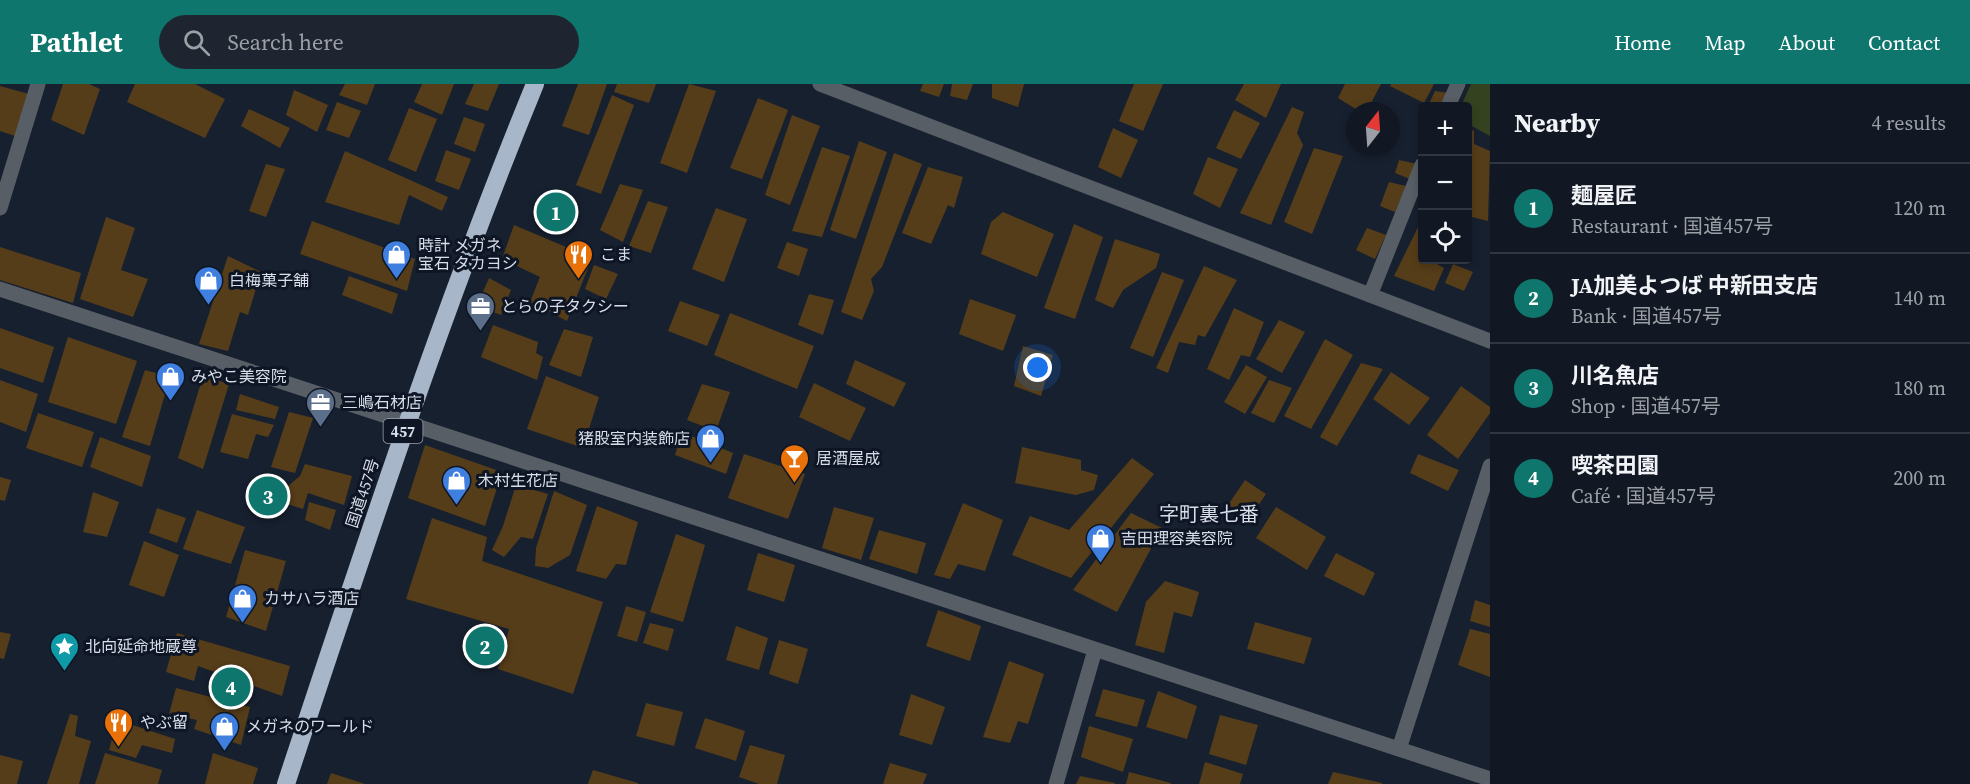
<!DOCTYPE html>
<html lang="en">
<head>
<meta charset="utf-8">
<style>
	body { margin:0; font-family:"Source Serif 4","Noto Sans JP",serif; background:#1e2530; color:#f1f3f6 }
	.controls { position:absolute; right:18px; top:18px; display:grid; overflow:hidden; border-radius:6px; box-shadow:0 3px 9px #0003 }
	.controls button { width:54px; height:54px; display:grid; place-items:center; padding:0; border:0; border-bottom:2px solid #303741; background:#111823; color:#f1f3f6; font:30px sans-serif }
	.compass { position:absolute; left:1346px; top:18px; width:54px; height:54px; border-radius:50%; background:#111823; box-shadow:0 3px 9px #0003; rotate:17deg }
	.you { position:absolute; left:1038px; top:284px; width:21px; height:21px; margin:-15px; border:4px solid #fff; border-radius:50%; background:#1a73e8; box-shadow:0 0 0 9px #1a73e833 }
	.badge { display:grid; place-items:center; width:39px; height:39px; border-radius:50%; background:#0f766e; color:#fff; font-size:20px; font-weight:700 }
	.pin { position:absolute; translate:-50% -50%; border:3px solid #fff; box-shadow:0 2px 6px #0006 }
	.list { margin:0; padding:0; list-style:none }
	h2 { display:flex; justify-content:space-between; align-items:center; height:78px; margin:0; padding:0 24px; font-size:26px }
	h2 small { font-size:20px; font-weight:400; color:#9ca0a6 }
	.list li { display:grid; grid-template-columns:39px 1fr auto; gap:18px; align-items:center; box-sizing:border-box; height:90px; padding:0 24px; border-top:2px solid #303741 }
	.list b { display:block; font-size:22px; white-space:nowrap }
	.list p { margin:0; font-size:20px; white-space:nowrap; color:#9ca0a6 }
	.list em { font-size:20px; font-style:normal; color:#9ca0a6 }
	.icon { flex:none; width:33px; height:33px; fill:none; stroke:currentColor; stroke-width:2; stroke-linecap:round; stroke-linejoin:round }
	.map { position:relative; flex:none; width:1490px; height:700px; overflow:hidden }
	header { display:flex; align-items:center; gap:36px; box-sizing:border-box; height:84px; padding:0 30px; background:#0f766e; color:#fff }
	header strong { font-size:28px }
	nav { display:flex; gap:33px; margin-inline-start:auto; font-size:21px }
	.search { width:420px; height:54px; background:#1e2530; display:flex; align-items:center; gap:15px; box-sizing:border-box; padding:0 21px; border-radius:33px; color:#9ca0a6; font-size:22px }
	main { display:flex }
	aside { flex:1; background:#111823 }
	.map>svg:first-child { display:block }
	.green { fill:#354220 }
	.building { fill:#563d19 }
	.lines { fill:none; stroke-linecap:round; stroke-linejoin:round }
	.minor { stroke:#585e66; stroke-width:15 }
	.highway { stroke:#a7b6c9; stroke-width:18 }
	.labels { text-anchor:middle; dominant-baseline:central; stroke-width:6; stroke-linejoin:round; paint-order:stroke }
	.shield { fill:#0e1625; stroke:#9ba2ae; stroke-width:1.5 }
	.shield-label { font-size:15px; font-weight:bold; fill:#d8dee9 }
	.poi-label { font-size:16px; fill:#d8dee9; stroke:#0e1625; text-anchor:start }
	.street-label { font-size:16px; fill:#d8dee9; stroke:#0e1625 }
	.quarter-label { font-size:20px; fill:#d8dee9; stroke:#0e1625 }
</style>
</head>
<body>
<header>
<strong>Pathlet</strong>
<div class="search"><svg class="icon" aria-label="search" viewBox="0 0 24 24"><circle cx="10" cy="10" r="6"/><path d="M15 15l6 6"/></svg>Search here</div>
<nav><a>Home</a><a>Map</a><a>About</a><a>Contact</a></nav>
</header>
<main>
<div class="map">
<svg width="1490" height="700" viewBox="0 0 1490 700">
	<rect width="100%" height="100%" fill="#17202f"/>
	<path class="green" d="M1471,0h19v52l-22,-12v-18h-7z"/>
	<path class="building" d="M63,0h26l11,5 -16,46 -33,-15z
		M135,0h60l30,15 -20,39 -78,-36z
		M345,0h30l-8,21 -28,-10z
		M422,0h32l-12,31 -28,-13z
		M474,0h25l-11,27 -23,-7z
		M578,0h29l-18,51 -27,-9z
		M617,0h39l-7,19 -35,-11z
		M689,0l27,7 -29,82 -27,-10z
		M923,0h21l-5,13 -19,-6z
		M952,0h21l-6,16 -17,-4z
		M992,0h32l-6,23 -26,-9z
		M1134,0h29l-20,47 -24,-10z
		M1244,0h37l-15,34 -31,-18z
		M1345,0h36l-14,27h-8l-21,-13z
		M1391,0h43l-10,19 -34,-17z
		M0,2l29,8 -14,42 -15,-5z
		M294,6l34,15 -11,27 -31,-17z
		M1435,7l14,2 -5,13h-16z
		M612,11l22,10 -33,89 -25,-9z
		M758,14l30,12 -26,69 -32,-11z
		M337,18l24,9 -12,27 -23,-8z
		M1292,23l12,5 -7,21 6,12 -32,80 -31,-12z
		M409,24l28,11 -21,53 -28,-12z
		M249,25l41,19 -10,20 -39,-22z
		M1234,26l26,13 -19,36 -25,-11z
		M792,31l28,11 -30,79 -25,-10z
		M464,33l21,7 -10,28 -21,-8z
		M1113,44l25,12 -17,38 -23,-11z
		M1468,44l6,3v13l16,7 -2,70 -20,-5z
		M859,57l28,11 -31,87 -26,-9z
		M822,63l28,9 -28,81 -30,-6z
		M1314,64l29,8 -31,78 -28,-12z
		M446,66l25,9 -12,31 -24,-9z
		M345,67l103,46 -6,14 -33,-16 -10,30 -74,-23z
		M894,69l28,11 -40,103 -11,12 3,12 -12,29 -21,-8z
		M1208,73l30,12 -18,39 -27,-14z
		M1399,76l18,4 -7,15 -15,-6z
		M266,80l19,5 -19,48 -17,-6z
		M928,83l35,10 -9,31 -6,-3 -17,39 -29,-11z
		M1389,98l17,4 -11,26 -15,-6z
		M620,100l23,6 -20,52 -23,-12z
		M648,117l20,6 -17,46 -22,-7z
		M716,124l31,11 -23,63 -32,-13z
		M1003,128l51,22 -17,43 -56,-23 10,-32z
		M106,133l29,11 -14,42 27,9 -15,38 -53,-18z
		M1422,135v41h17l-2,4 7,4 -10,23 -40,-15z
		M312,137l103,38 -8,32 -107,-37z
		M1074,140l29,13 -28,82 -31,-11z
		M514,141l78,33 -25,63 -37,-19 10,-25 -38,-18z
		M1367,144l19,7 -11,24 -19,-9z
		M1115,155l45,15 -4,14 -33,22 -10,18 -18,-8z
		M787,158l21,7 -9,27 -22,-8z
		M0,163l81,26 -8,30 -73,-23z
		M228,172l33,16 -13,43 -8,-3 -12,39 -29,-7z
		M1453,180l20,8 -9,19 -19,-8z
		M594,181l24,9 -12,25 -21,-10z
		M1204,182l33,14 -32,57 -7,-2 -3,10 -16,-3 -11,31 -12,-5z
		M1162,188l22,8 -31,77 -23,-9z
		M349,192l49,18 -6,20 -50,-19z
		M489,194l22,12 -10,25 -24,-9z
		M809,210l25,6 -11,35 -25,-10z
		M970,215l46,16 -13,36 -44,-17z
		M680,217l40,14 -13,31 -39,-15z
		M1234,224l30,14 -14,35 -9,-2 -12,25 -22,-11z
		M730,229l84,33 -17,43 -83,-34z
		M1279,236l26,12 -23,41 -26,-14z
		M493,241l45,17 -2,11 7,4 -6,23 -56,-23z
		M0,244l54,19 -11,36 -43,-15z
		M564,245l29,8 -12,40 -32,-12z
		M68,253l69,24 -21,63 -68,-22z
		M1325,255l28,16 -42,74 -27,-13z
		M1023,262l30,9 -12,41 -27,-10z
		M855,276l51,23 -12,24 -48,-23z
		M1361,279l22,6 -46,77 -17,-9z
		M1246,281l21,12 -22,37 -21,-12z
		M145,286l25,7 -20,69 -28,-9z
		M1391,288l39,26 -21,27 -36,-26z
		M203,292l26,8 -26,85 -25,-11z
		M546,292l53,21 -16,51 -56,-19z
		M0,296l38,14 -12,38 -26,-10z
		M1269,296l23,8 -18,35 -23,-10z
		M814,299l52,25 -16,33 -51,-24z
		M702,300l28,8 -14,39 -29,-11z
		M1461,302l29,21v6l-32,46 -31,-24z
		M240,310l39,13 -4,12 -39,-9z
		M289,328l24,6 -18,55 -24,-6z
		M38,329l56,19 -12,35 -56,-19z
		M232,330l42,11 -6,12 -12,-3 -8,25 -28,-7z
		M682,348l51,21 -7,21 -51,-19z
		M100,353l51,19 -9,31 -52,-20z
		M425,361l77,27 -17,54 -77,-28z
		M1022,363l59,13v10l17,5 -4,15 -18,5 -61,-12z
		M744,370l61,20 -17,45 -60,-21z
		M1418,370l41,16 -11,21 -38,-18z
		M1132,374l22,16 -83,104 -59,-23 18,-39 39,14z
		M305,380l47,12 -8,29 -36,-12 -5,16 -37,-12 4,-16 18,5 12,-10z
		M0,393l11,3 -6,21 -5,-1z
		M1245,396l21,14 -17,25 -21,-14z
		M516,401l32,9 -15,45 -12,-2 -17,20 -12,-7 11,-24z
		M554,407l33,14 -17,50 -22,13 -13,-2 1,-18z
		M93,408l26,10 -12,35 -24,-5z
		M309,418l27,8 -6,20 -25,-10z
		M963,419l40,17 -18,51 -27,-7 -8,15 -16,-4z
		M597,422l41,16 -12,43 -10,-1 -10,15 -30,-8z
		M834,423l40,11 -13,42 -39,-12z
		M1276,423l50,30 -19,33 -51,-32z
		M157,424l29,10 -9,25 -28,-10z
		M197,426l48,17 -14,37 -48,-15z
		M1131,429l31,15 -45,84 -44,-22z
		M432,434l55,19 -5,24 121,41 -30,92 -75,-25 11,-40 -103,-30z
		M879,446l47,13 -9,31 -48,-15z
		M676,450l29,11 -22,77 -33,-10z
		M144,457l35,14 -15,42 -35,-12z
		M245,466l41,11 -20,70 -40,-14z
		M758,469l37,12 -11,37 -37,-12z
		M1336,469l39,20 -11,23 -40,-20z
		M1165,497l34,11 -7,25 -18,-5 -10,41 -29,-8 11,-43z
		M1475,516l15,5v22l-20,-6z
		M626,522l20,6 -9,30 -20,-6z
		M938,526l43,16 -11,35 -44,-15z
		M1255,538l57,16 -8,26 -57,-15z
		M650,539l24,6 -6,22 -25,-8z
		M736,542l32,12 -9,32 -33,-10z
		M1470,545l20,5v43l-32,-12z
		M0,548l11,2 -7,25 -4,-1z
		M177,549l113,33 -8,30 -84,-30 -4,15 -28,-9z
		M779,556l29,9 -10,35 -29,-10z
		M1009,577l35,13 -16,50 -10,-3 -8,22 -27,-6z
		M176,604l74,19 -9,38 -47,-16 3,-9 -28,-6z
		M1103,605l42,11 -8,27 -42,-11z
		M1158,607l39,15 -10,33 -41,-12z
		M911,610l34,13 -13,38 -33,-10z
		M646,619l37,9 -9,34 -38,-10z
		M70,630l8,2 -3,20 16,5 -12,43h-32z
		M1220,631l38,10 -12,40 -37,-11z
		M705,634l40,13 -9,30 -41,-13z
		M117,636l58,19 -3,14 -30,-8 -6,13 -27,-8z
		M1089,642l44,13 -10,33 -42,-15z
		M750,661l35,10 -8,29h-18l-20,-7z
		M105,669l57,17 -4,14h-63z
		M213,669l45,15 -5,16h-48z
		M0,671l23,6 -6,23h-17z
		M1205,678l38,12 -3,10h-41z
		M890,679l37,11 -4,10h-40z
		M593,686l45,13v1h-50z
		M1129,688l42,11 -1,1h-44z
		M1333,688l49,11v1h-54z
		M331,689l34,11h-38z
		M1080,692l35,7v1h-39z"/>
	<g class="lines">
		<path class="minor" d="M820,0l670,257
			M1448,22l10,-22
			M0,124l38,-124
			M0,205l1490,490
			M1371,209l51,-128
			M1399,665l91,-283
			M1056,700l39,-134"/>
		<path class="highway" d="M286,700c78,-236 155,-471 249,-700"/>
	</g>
	<defs>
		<symbol id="shop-pin" viewBox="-11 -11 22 30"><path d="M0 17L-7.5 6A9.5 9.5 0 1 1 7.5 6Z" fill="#3f7fe0" stroke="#0e1625"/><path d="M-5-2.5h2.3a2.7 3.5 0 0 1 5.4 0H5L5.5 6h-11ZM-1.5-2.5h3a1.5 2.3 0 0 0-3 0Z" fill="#fff"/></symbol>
		<symbol id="restaurant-pin" viewBox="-11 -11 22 30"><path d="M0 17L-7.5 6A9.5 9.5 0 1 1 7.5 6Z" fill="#e8710a" stroke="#0e1625"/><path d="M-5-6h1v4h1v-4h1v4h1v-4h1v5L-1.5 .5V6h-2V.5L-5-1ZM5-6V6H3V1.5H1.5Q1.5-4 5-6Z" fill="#fff"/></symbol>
		<symbol id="office-pin" viewBox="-11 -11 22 30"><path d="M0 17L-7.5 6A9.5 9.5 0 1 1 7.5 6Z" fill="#5c6f8a" stroke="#0e1625"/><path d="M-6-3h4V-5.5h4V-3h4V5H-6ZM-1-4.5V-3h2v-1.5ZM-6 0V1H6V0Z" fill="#fff"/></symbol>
		<symbol id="bar-pin" viewBox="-11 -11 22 30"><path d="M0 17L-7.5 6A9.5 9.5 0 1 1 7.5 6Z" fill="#e8710a" stroke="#0e1625"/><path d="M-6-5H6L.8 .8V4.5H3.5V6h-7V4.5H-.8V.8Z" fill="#fff"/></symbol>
		<symbol id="sight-pin" viewBox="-11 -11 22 30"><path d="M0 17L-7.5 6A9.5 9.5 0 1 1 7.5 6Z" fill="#0f9aa8" stroke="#0e1625"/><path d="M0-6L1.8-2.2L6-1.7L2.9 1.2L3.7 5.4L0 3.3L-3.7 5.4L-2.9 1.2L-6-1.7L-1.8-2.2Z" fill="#fff"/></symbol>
	</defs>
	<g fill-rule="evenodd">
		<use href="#shop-pin" x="380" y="154" width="33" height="45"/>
		<use href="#restaurant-pin" x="562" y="154" width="33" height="45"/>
		<use href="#shop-pin" x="192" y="180" width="33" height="45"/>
		<use href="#office-pin" x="464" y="206" width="33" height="45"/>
		<use href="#shop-pin" x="154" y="276" width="33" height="45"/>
		<use href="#office-pin" x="304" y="302" width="33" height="45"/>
		<use href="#shop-pin" x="694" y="338" width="33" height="45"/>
		<use href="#bar-pin" x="778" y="358" width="33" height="45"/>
		<use href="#shop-pin" x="440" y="380" width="33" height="45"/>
		<use href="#shop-pin" x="1084" y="438" width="33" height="45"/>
		<use href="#shop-pin" x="226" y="498" width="33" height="45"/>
		<use href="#sight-pin" x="48" y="546" width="33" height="45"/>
		<use href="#restaurant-pin" x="102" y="622" width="33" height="45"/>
		<use href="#shop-pin" x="208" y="626" width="33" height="45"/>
	</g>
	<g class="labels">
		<rect class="shield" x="383.5" y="335" width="39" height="24" rx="4.5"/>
		<g class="shield-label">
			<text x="403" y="347">457</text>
		</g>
		<g class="poi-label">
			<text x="418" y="161">時計 メガネ<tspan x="418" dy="18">宝石 タカヨシ</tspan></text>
			<text x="600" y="170">こま</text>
			<text x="229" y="196">白梅菓子舗</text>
			<text x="501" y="222">とらの子タクシー</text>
			<text x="191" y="292">みやこ美容院</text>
			<text x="342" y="318">三嶋石材店</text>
			<text x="690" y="354" text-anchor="end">猪股室内装飾店</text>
			<text x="816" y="374">居酒屋成</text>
			<text x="478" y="396">木村生花店</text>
			<text x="1121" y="454">吉田理容美容院</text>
			<text x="264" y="514">カサハラ酒店</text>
			<text x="85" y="562">北向延命地蔵尊</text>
			<text x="140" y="638">やぶ留</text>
			<text x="246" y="642">メガネのワールド</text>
		</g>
		<g class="street-label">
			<text transform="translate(362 409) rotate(-72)">国道457号</text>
		</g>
		<g class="quarter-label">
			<text x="1209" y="430">字町裏七番</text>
		</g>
	</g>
</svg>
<div class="controls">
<button>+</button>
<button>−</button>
<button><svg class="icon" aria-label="locate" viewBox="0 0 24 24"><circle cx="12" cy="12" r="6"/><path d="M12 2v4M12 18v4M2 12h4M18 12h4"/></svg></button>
</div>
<svg class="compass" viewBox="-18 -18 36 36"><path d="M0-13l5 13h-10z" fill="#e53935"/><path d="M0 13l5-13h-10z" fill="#9ca0a6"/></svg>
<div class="you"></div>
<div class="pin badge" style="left:556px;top:128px">1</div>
<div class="pin badge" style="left:485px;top:562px">2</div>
<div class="pin badge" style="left:268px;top:412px">3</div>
<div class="pin badge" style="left:231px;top:603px">4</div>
</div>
<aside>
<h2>Nearby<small>4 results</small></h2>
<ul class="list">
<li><span class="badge">1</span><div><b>麺屋匠</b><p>Restaurant · 国道457号</p></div><em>120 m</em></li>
<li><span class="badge">2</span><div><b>JA加美よつば 中新田支店</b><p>Bank · 国道457号</p></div><em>140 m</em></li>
<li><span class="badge">3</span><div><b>川名魚店</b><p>Shop · 国道457号</p></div><em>180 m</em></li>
<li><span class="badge">4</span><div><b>喫茶田園</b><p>Café · 国道457号</p></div><em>200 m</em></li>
</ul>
</aside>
</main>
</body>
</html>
